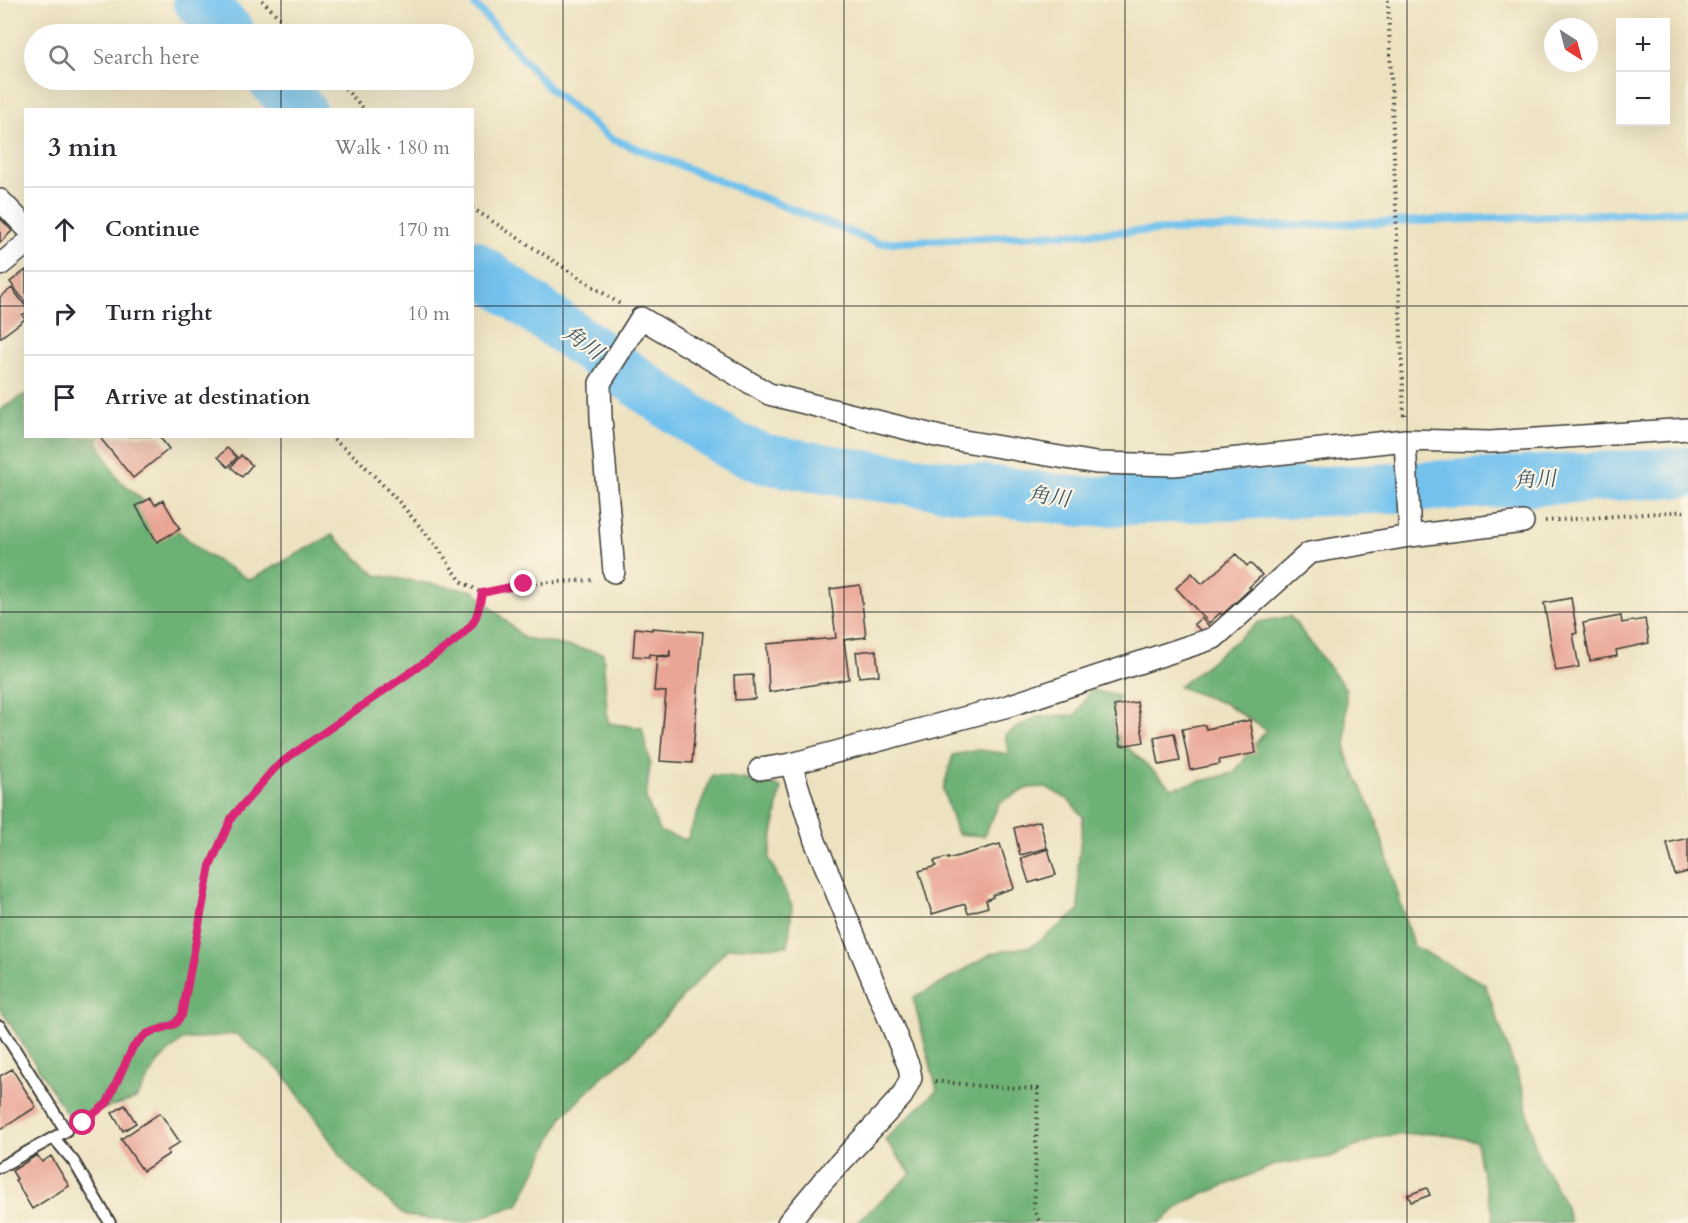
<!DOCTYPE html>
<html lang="en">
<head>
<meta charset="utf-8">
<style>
	body { margin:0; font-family:Cardo,"Noto Serif JP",serif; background:#f7f7f7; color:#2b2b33 }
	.controls { position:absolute; right:18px; top:18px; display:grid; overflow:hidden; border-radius:0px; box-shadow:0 6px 24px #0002 }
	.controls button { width:54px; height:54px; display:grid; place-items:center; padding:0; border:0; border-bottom:2px solid #e1e1e2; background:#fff; color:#2b2b33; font:30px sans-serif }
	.compass { position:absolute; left:1544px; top:18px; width:54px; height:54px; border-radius:50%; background:#fff; box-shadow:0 6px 24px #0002; rotate:144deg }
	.stop { position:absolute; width:18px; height:18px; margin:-14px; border:4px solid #db2777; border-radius:50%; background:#fff }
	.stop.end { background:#db2777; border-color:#fff; box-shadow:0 2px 6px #0008 }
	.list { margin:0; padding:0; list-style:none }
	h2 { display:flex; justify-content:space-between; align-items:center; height:78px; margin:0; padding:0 24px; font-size:26px }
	h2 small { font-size:20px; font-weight:400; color:#7c7c81 }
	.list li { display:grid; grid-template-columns:39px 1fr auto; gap:18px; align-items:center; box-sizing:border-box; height:84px; padding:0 24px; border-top:2px solid #e1e1e2 }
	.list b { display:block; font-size:22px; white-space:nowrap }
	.list em { font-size:20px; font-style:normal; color:#7c7c81 }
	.icon { flex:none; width:33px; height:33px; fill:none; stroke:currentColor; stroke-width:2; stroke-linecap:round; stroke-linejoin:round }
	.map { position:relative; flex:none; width:1688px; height:1223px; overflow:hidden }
	.search { position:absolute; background:#fff; box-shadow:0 6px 24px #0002; left:24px; top:24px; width:450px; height:66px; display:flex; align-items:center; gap:15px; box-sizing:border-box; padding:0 21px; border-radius:33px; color:#7c7c81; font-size:22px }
	.panel { position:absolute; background:#fff; box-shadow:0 6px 24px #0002; left:24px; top:108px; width:450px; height:330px; border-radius:0px }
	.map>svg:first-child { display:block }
	.forest { fill:#6db175; stroke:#446648; stroke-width:1.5 }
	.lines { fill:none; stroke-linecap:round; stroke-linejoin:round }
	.stream { stroke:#73c2ee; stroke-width:8 }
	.river { stroke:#73c2ee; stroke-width:50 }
	.building { fill:#e9a595 }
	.lane-casing { stroke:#3b3a35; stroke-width:14 }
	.street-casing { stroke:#3b3a35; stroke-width:24 }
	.path { stroke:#3b3a35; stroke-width:4; stroke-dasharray:1.5 4.5; stroke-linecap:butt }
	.lane { stroke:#fff; stroke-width:10 }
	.street { stroke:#fff; stroke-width:21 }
	.route { stroke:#db2777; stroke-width:8 }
	.grid { fill:none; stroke:#1c1c1c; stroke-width:1.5; stroke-opacity:0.55 }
	.labels { text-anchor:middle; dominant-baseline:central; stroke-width:4.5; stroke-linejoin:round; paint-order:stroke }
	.water-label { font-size:21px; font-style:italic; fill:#3a5666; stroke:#fcf5e5 }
</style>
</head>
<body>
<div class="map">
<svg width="1688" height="1223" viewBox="0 0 1688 1223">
	<rect width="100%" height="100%" fill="#fcf5e5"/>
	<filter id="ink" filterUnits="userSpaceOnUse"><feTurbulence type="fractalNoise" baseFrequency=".0167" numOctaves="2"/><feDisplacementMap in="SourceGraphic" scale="12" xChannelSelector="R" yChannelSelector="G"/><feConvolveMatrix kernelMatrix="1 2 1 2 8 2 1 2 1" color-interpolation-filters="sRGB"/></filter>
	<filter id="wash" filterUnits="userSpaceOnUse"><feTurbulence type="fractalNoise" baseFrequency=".008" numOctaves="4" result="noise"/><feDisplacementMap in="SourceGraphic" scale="24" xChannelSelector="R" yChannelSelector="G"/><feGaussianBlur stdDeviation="1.35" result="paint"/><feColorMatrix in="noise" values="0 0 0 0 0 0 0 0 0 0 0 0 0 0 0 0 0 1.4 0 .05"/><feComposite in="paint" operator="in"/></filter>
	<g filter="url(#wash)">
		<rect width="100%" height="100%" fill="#ede2c0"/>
		<path class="forest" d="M25,394l1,42 74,1 -3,3 20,38 88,76 45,26 82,-45 44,40 98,16 50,47 79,15 5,70 34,5 8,35 -4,36 14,33 27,8 25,-65 37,5 32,7 -12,71 23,48 -4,40 -60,2 -99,108 -26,20 -40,40 -45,89 -53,18 -59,-7 -57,-49 -66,-94 -47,-39 -54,6 -23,21 -23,38 -66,20 -70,-111v-598z
			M1290,616l56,73v65l30,65 37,127 72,38 37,104 15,65 25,46 9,24h-79l1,-9 -13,-48 -4,-25 -40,-8 -55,3 -50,21 -54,7 -90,37 -28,22h-303l55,-49 -26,-35 52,-49 -24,-92 31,-16 48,-29 40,-7 47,-35 -1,-44 5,-50 -14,-17 -23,-13 -18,1 -28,14 -16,34 -27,-2 -14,-45 10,-34 26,-5 30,4 -4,-19 32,-19 39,-1 15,-25 28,6 -7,32 14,18 46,42 62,-15 32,-43 -40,-26 -47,-17 80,-65z"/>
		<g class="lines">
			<path class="stream" d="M471,0l79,89 60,49 268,105 184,-9 626,-23"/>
			<path class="river" d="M198,0l33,34
				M273,80l28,30
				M472,264l195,139 67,44 31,12 93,15 225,28 312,-14 293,-16"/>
		</g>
		<g id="blocks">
			<path class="building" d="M0,218l12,13 -12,12z
				M26,270v33l-16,-21z
				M12,288l14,19v6l-4,2 3,4 -25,19v-41z
				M105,436h54l10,13 -36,29 -32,-39z
				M227,448l10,9 -9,10 -10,-10z
				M241,455l11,10 -10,12 -11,-10z
				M151,498l4,7 8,-5 17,29 -23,13 -21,-36z
				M1236,554l11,12 3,-3 12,12 -13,12 2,1 -29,27 -2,-2 -11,10 -33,-35 16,-15 10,11z
				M860,585l6,52 -22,3 5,39 -80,13 -2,-48 69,-6 -6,-49z
				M1571,598l6,35 -4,1 6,33 -23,4 -12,-68z
				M1621,616l1,7 23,-4 4,24 -33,7 1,6 -27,5 -7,-38z
				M1201,618l9,9 -6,7 -10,-10z
				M635,628l17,2v-2l51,4 -11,131 -32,-2 6,-69 -12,-1 3,-35 13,1v-7l-1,6 -20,-2v3l-16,-1z
				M876,650l3,25 -20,2 -3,-25z
				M753,675l2,24 -20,1 -1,-24z
				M1137,702l7,40 -23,4 -7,-40z
				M1250,720l6,33 -37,7 1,4 -30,6 -8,-41 23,-4 1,4z
				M1174,733l6,28 -21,4 -5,-28z
				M1040,821l7,27 -27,7 -6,-27z
				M1688,838v34l-13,3 -8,-32z
				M1000,844l14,44 -22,7 1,2 -7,3 2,7 -20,6 -3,-9 -33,10 -13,-43 17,-5 -2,-5 14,-4v2z
				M1048,849l8,26 -27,8 -8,-25z
				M12,1069l24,38 -36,23v-54z
				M125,1105l11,18 -13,8 -11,-18z
				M160,1113l20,29 -13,9 2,3 -26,17 -22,-32z
				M37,1155l5,7 9,-6 18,30 -37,23 -17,-29 2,-1 -5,-8z
				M1427,1188l3,7 -19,7 -3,-7z"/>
		</g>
	</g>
	<g filter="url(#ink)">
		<use href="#blocks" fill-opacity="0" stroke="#3b3a35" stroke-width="1.5"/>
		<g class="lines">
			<defs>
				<path id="lane" d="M0,1026l66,105 -66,36
					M54,1138l20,24 36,61"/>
				<path id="street" d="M0,200l26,27
					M0,265l26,-21
					M1405,440l5,96
					M614,572l-13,-154 -1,-35 41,-65 128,76 171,43 156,26 78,2 231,-25 85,2 198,-13
					M760,769l31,-5 217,-58 206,-68 95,-85 101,-17 113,-14
					M788,1223l36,-43 78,-84 9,-18 -2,-11 -94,-226 -24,-77"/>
			</defs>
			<use href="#lane" class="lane-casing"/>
			<use href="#street" class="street-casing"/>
			<path class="path" d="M262,0l33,34
				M1388,0l16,416
				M337,80l28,30
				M472,208l151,98
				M329,436l30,24 42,44 37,44 23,33 21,12 42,-9 68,-4
				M1545,521l143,-10
				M935,1081l46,5 57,3 -4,120 6,14
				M81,1124l26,-21 26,-56 12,-13 30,-10 7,-9 28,-149 22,-49 43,-48 15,-14 161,-111c23,-19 27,-22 31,-51"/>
			<use href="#lane" class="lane"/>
			<use href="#street" class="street"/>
		</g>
	</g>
	<g class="lines" filter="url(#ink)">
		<path class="route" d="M83,1123l24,-20 26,-56 13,-13 29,-10 7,-9 28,-149 22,-49 42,-48 16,-13 161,-112c23,-19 26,-22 31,-51l42,-9"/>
	</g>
	<path class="grid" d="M281,0v34M563,0v1223M844,0v1223M1125,0v1223M1407,0v1223M281,80v30M0,306h26M472,306h1216M281,436v787M0,612h1688M0,917h1688"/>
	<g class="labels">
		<g class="water-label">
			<text transform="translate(583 343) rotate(36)">角川</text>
			<text transform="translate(1535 480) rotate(-3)">角川</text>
			<text transform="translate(1049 497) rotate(8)">角川</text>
		</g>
	</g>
</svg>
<div class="controls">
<button>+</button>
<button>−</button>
</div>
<svg class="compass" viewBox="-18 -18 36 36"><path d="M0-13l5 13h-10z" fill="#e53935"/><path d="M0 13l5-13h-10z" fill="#7c7c81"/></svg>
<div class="stop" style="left:83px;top:1123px"></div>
<div class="stop end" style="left:524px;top:584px"></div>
<div class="search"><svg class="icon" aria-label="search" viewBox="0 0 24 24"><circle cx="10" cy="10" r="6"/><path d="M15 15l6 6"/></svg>Search here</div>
<section class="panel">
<h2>3 min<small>Walk · 180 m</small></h2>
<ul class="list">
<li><svg class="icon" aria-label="ahead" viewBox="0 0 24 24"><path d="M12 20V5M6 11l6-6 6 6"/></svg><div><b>Continue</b></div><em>170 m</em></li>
<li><svg class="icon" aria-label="right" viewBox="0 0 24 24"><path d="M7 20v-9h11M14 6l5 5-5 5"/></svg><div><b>Turn right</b></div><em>10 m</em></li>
<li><svg class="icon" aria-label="arrive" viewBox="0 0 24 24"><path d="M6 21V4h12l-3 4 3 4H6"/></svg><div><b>Arrive at destination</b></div></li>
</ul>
</section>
</div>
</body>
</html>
